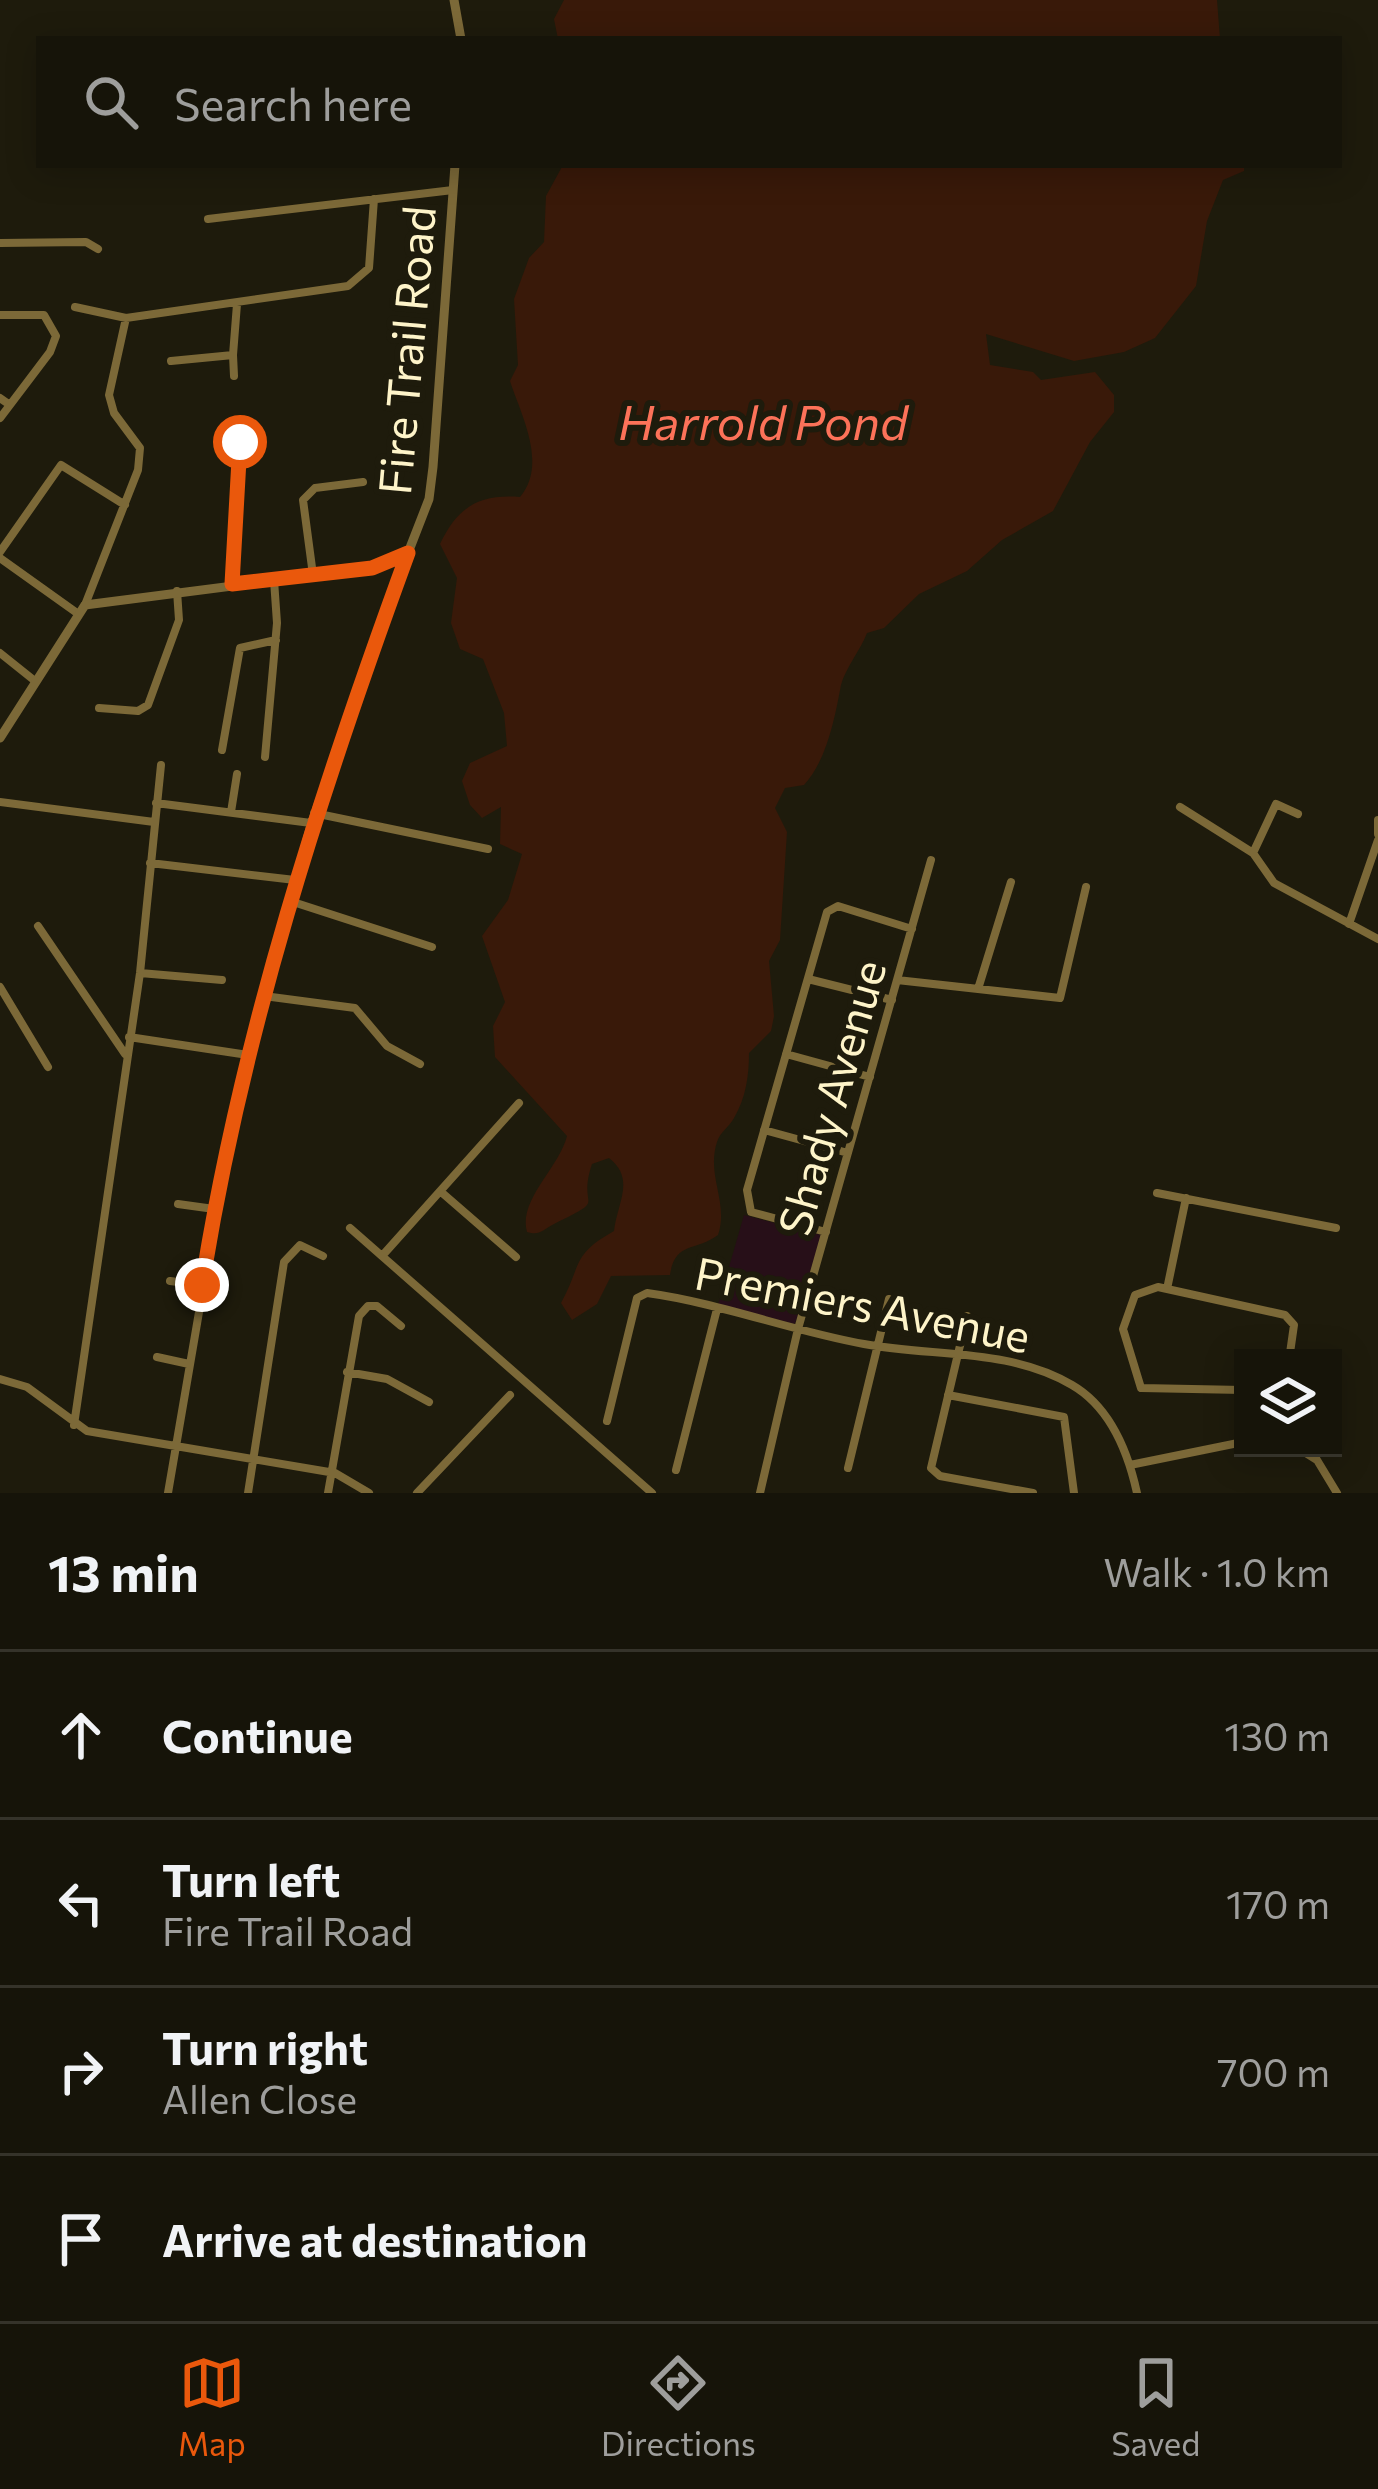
<!DOCTYPE html>
<html lang="en">
<head>
<meta charset="utf-8">
<style>
	body { margin:0; font-family:Commissioner,sans-serif; background:#1f1d12; color:#f1f3f6 }
	.controls { position:absolute; right:36px; bottom:36px; display:grid; overflow:hidden; border-radius:0px; box-shadow:0 6px 30px #0003 }
	.controls button { width:108px; height:108px; display:grid; place-items:center; padding:0; border:0; border-bottom:3px solid #35332a; background:#161409; color:#f1f3f6; font:60px sans-serif }
	.stop { position:absolute; width:36px; height:36px; margin:-27px; border:9px solid #ea580c; border-radius:50%; background:#fff }
	.stop.end { background:#ea580c; border-color:#fff; box-shadow:0 3px 12px #0008 }
	.list { margin:0; padding:0; list-style:none }
	h2 { display:flex; justify-content:space-between; align-items:center; height:156px; margin:0; padding:0 48px; font-size:51px }
	h2 small { font-size:39px; font-weight:400; color:#9e9e9c }
	.list li { display:grid; grid-template-columns:78px 1fr auto; gap:36px; align-items:center; box-sizing:border-box; height:168px; padding:0 48px; border-top:3px solid #35332a }
	.list b { display:block; font-size:45px; white-space:nowrap }
	.list p { margin:0; font-size:39px; white-space:nowrap; color:#9e9e9c }
	.list em { font-size:39px; font-style:normal; color:#9e9e9c }
	.icon { flex:none; width:66px; height:66px; fill:none; stroke:currentColor; stroke-width:2; stroke-linecap:round; stroke-linejoin:round }
	.map { position:relative; flex:none; width:1378px; height:1493px; overflow:hidden }
	.search { position:absolute; background:#161409; box-shadow:0 6px 30px #0003; left:36px; right:36px; top:36px; height:132px; display:flex; align-items:center; gap:30px; box-sizing:border-box; padding:0 42px; border-radius:0px; color:#9e9e9c; font-size:45px }
	.sheet { height:828px; background:#161409 }
	nav { display:flex; justify-content:space-around; align-items:center; box-sizing:border-box; height:168px; border-top:3px solid #35332a; background:#161409; font-size:33px; color:#9e9e9c }
	nav a { display:grid; justify-items:center; gap:6px }
	nav .on { color:#ea580c }
	.map>svg:first-child { display:block }
	.green { fill:#270f18 }
	.water { fill:#391909 }
	.lines { fill:none; stroke-linecap:round; stroke-linejoin:round }
	.minor { stroke:#7c6938; stroke-width:8 }
	.tertiary { stroke:#7c6938; stroke-width:9 }
	.route { stroke:#ea580c; stroke-width:15 }
	.labels { text-anchor:middle; dominant-baseline:central; stroke-width:12; stroke-linejoin:round; paint-order:stroke }
	.street-label { font-size:45px; fill:#fef4c9; stroke:#1e1b0c }
	.water-label { font-size:48px; font-style:italic; fill:#fc7259; stroke:#1e1b0c }
</style>
</head>
<body>
<div class="map">
<svg width="1378" height="1493" viewBox="0 0 1378 1493">
	<rect width="100%" height="100%" fill="#1e1b0c"/>
	<path class="green" d="M744,1215l77,20 -26,89 -77,-19z"/>
	<path class="water" d="M564,0h653l3,39h-662l-4,-20z
		M563,165h681v6l-21,9 -16,41 -11,65 -41,52 -31,14 -50,9 -88,-27 4,31 43,7 8,8 54,-8 19,23v17l-24,30 -37,69 -51,29 -35,31 -48,23 -35,34 -17,5c-6,16 -22,36 -26,52 -6,32 -14,75 -37,100l-19,3 -10,20 12,24 -7,108 -11,21 5,55 -3,15 -22,22c0,22 -3,45 -15,65 -5,9 -14,14 -17,24 -11,34 12,60 1,93 -23,17 -43,6 -48,40l-59,1 -14,28 -25,16 -11,-17c21,-38 10,-48 53,-72 3,-28 22,-52 -5,-73l-17,6c-16,48 19,32 -38,60 -12,6 -14,12 -27,8 -9,-32 32,-64 40,-96l-72,-79 -2,-31 12,-24 -23,-66 26,-36 14,-46 -22,-10 1,-37 -19,11 -12,-13 -8,-24 8,-18 37,-17 -3,-33 -21,-54 -23,-10 -9,-26 6,-45 -17,-34c18,-38 40,-50 80,-47 28,-33 1,-82 -10,-116l8,-16 -4,-66 15,-41 15,-16 2,-46z"/>
	<g class="lines">
		<path class="minor" d="M208,219l245,-29
			M0,243l86,-1 12,7
			M75,307l51,11 222,-32 21,-18 5,-69
			M0,315h44l12,21 -6,16 -50,66
			M233,355l1,21
			M171,361l62,-6 4,-51
			M0,398l10,7
			M0,552l61,-87 64,40
			M0,558l77,55
			M313,575l-10,-75 12,-12 48,-6
			M233,584l7,-141
			M85,605l53,-135 2,-22 -26,-35 -5,-18 17,-77
			M0,653l35,28
			M99,708l39,3 10,-6 31,-85 -2,-29
			M222,750l18,-102 36,-8
			M265,757l12,-134 -3,-43
			M0,802l154,20
			M156,803l155,20
			M1180,807l73,46 21,30 104,56
			M231,812l6,-38
			M314,813l174,36
			M1378,820v14
			M1253,853l23,-49 22,10
			M150,863l145,17
			M290,901l142,46
			M1349,924l29,-84
			M38,926l87,128
			M140,973l82,7
			M808,979l84,21
			M897,980l163,18 26,-111
			M0,987l48,80
			M978,989l33,-107
			M264,996l91,12 32,38 33,18
			M129,1037l119,18
			M786,1054l84,23
			M764,1130l84,23
			M440,1191l76,66
			M1157,1193l179,35
			M178,1204l36,5
			M350,1228l302,265
			M826,1232l-75,-20 -4,-22 80,-278 11,-6 74,23
			M382,1256l137,-153
			M170,1281l32,4
			M1167,1289l19,-91
			M967,1316l-36,152 9,8 93,17
			M157,1357l32,7
			M347,1372l40,7 42,23
			M0,1379l27,8 60,44 248,42 34,20
			M1243,1390l-102,-2 -18,-59 12,-34 23,-8 127,28 9,10 -4,28
			M948,1395l116,22 10,76
			M607,1421l30,-123 10,-5c73,10 144,38 217,51 68,13 146,4 208,41 38,22 56,67 65,108
			M74,1425l66,-452 21,-208
			M1298,1448l19,12 20,33
			M1130,1465l113,-23
			M848,1468l41,-169
			M676,1470l41,-161
			M168,1493l67,-391 76,-279 97,-270
			M248,1493l36,-231 16,-17 23,11
			M328,1493l31,-177 9,-10h9l24,20
			M417,1493l93,-98
			M760,1493l38,-164 133,-469"/>
		<path class="tertiary" d="M454,0l7,39
			M0,738l85,-133 287,-37 36,-15 21,-54 4,-32 22,-302"/>
	</g>
	<g class="lines">
		<path class="route" d="M202,1285c40,-252 118,-492 206,-732l-36,15 -140,16 8,-142"/>
	</g>
	<g class="labels">
		<g class="street-label">
			<text transform="translate(405 350) rotate(-85)">Fire Trail Road</text>
			<text transform="translate(830 1097) rotate(-74)">Shady Avenue</text>
			<text transform="translate(863 1303) rotate(11)">Premiers Avenue</text>
		</g>
		<g class="water-label">
			<text x="763" y="420">Harrold Pond</text>
		</g>
	</g>
</svg>
<div class="controls">
<button><svg class="icon" aria-label="layers" viewBox="0 0 24 24"><path d="M12 4l9 5-9 5-9-5zM3 14l9 5 9-5"/></svg></button>
</div>
<div class="stop" style="left:240px;top:442px"></div>
<div class="stop end" style="left:202px;top:1285px"></div>
<div class="search"><svg class="icon" aria-label="search" viewBox="0 0 24 24"><circle cx="10" cy="10" r="6"/><path d="M15 15l6 6"/></svg>Search here</div>
</div>
<section class="sheet">
<h2>13 min<small>Walk · 1.0 km</small></h2>
<ul class="list">
<li><svg class="icon" aria-label="ahead" viewBox="0 0 24 24"><path d="M12 20V5M6 11l6-6 6 6"/></svg><div><b>Continue</b></div><em>130 m</em></li>
<li><svg class="icon" aria-label="left" viewBox="0 0 24 24"><path d="M17 20v-9H6M10 6l-5 5 5 5"/></svg><div><b>Turn left</b><p>Fire Trail Road</p></div><em>170 m</em></li>
<li><svg class="icon" aria-label="right" viewBox="0 0 24 24"><path d="M7 20v-9h11M14 6l5 5-5 5"/></svg><div><b>Turn right</b><p>Allen Close</p></div><em>700 m</em></li>
<li><svg class="icon" aria-label="arrive" viewBox="0 0 24 24"><path d="M6 21V4h12l-3 4 3 4H6"/></svg><div><b>Arrive at destination</b></div></li>
</ul>
</section>
<nav>
<a class="on"><svg class="icon" aria-label="map" viewBox="0 0 24 24"><path d="M3 6l6-2 6 2 6-2v14l-6 2-6-2-6 2zM9 4v14M15 6v14"/></svg>Map</a>
<a><svg class="icon" aria-label="directions" viewBox="0 0 24 24"><path d="M12 3l9 9-9 9-9-9zM9 14v-3h6M13 9l2 2-2 2"/></svg>Directions</a>
<a><svg class="icon" aria-label="saved" viewBox="0 0 24 24"><path d="M7 4h10v16l-5-4-5 4z"/></svg>Saved</a>
</nav>
</body>
</html>
